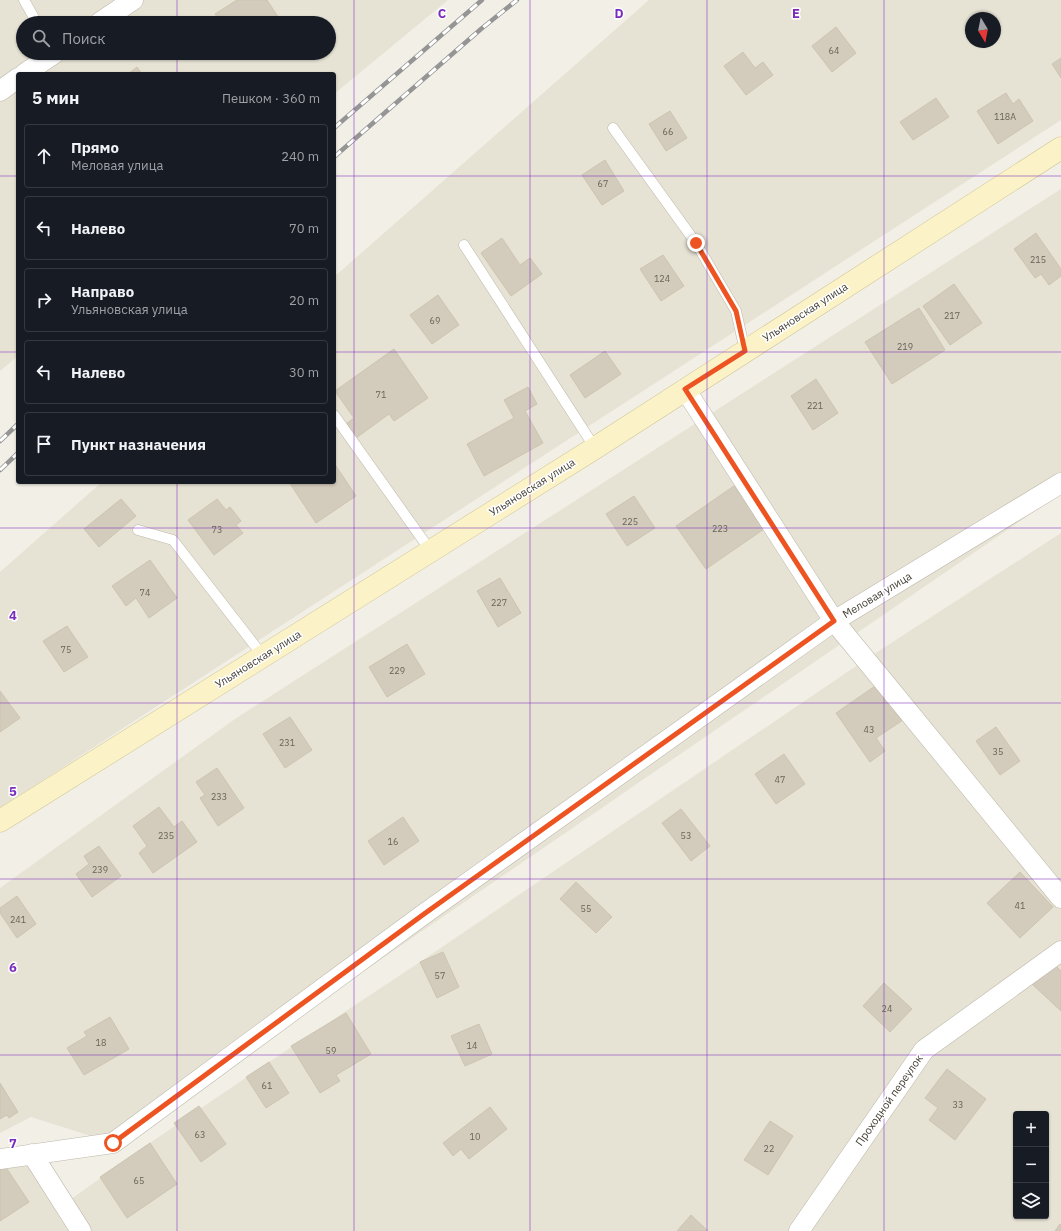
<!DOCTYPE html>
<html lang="ru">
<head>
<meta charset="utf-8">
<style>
	body { margin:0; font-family:"IBM Plex Sans",sans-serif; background:#20242c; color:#f1f3f6 }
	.controls { position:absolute; right:12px; bottom:12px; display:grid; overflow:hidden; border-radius:4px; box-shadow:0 1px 3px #0004 }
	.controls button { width:36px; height:36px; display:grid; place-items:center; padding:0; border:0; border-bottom:1px solid #363941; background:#171b24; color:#f1f3f6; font:20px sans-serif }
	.compass { position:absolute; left:965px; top:12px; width:36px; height:36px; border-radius:50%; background:#171b24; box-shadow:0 1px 3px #0004; rotate:170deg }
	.stop { position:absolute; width:12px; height:12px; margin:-9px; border:3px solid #ed5422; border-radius:50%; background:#fff }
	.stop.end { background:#ed5422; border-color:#fff; box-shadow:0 1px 4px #0008 }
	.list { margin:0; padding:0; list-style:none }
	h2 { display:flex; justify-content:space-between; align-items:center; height:52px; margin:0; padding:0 16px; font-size:17px }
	h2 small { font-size:13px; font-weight:400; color:#9ea1a6 }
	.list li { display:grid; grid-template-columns:26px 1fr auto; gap:12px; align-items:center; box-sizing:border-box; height:64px; margin:0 8px 8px; padding:0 8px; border:1px solid #363941; border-radius:4px }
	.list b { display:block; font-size:15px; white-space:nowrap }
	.list p { margin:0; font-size:13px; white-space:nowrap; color:#9ea1a6 }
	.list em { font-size:13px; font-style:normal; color:#9ea1a6 }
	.icon { flex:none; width:22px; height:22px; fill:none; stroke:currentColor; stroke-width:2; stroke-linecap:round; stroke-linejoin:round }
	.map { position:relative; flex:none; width:1061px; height:1231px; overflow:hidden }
	.search { position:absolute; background:#171b24; box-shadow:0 1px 3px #0004; left:16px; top:16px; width:320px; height:44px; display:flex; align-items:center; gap:10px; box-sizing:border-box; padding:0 14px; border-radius:22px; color:#9ea1a6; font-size:15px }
	.panel { position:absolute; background:#171b24; box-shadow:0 1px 3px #0004; left:16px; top:72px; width:320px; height:412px; border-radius:4px }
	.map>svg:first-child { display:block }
	.residential { fill:#e6e2d4; fill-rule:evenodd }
	.building { fill:#d3ccbc; stroke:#cdc4b0 }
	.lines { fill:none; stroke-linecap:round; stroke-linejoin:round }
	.lane-casing { stroke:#bdb8a9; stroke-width:11 }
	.street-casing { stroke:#bdb8a9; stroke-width:21 }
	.secondary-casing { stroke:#cfc598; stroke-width:23 }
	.lane { stroke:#fff; stroke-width:10 }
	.street { stroke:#fff; stroke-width:20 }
	.secondary { stroke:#fbf3c7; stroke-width:22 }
	.rail-casing { stroke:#959595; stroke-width:4.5 }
	.rail { stroke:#fff; stroke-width:3; stroke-dasharray:9; stroke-linecap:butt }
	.route { stroke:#ed5422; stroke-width:5 }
	.grid { fill:none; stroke:#7b2cbf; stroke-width:1; stroke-opacity:0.55 }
	.labels { text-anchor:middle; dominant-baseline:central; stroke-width:3; stroke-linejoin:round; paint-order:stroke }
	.number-label { font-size:9px; fill:#686358 }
	.street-label { font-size:11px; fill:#444036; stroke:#fff }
	.grid-label { font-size:13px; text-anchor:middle; font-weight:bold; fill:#7b2cbf; stroke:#fff; stroke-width:3; stroke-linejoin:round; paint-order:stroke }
</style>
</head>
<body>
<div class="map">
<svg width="1061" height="1231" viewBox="0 0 1061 1231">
	<rect width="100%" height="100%" fill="#f2efe6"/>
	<path class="residential" d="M0,0h448l-114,94v-20h-316v282l-18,15zM23,23h306v30h-306z
		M649,0h412v120l-1061,688v-236l102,-90h232v-205zM971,18h24v24h-24z
		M1061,189v304l-948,650 -82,-26 -31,16v-245l235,-169z
		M1061,533v698h-1061v-61l32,-16 32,50 86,-61 119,-81 151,-100 445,-302zM1016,1114h30v102h-30z"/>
	<path class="building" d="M237,0h30l15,23h-60l-7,-9z
		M836,27l20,26 -24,19 -20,-26z
		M743,52l12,16 8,-6 10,13 -27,20 -22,-29z
		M1061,58v20l-9,-14z
		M137,67l5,7h-14z
		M1006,93l7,11 6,-5 14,22 -35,23 -21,-33z
		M936,98l13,19 -36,23 -13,-18z
		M670,111l17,27 -21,13 -17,-27z
		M605,160l19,31 -22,14 -20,-30z
		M1036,233l25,36v7l-12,9 -8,-11 -6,4 -21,-29z
		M502,238l18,27 10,-7 12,16 -31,22 -30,-43z
		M663,255l21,31 -23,15 -21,-32z
		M954,284l28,39 -32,22 -27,-39z
		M438,295l21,30 -27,19 -22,-29z
		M919,308l26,42 -53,34 -27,-42z
		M394,349l34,49 -34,23 -5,-7 -33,24 -10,-14 8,-6 -19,-27z
		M605,351l16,23 -36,24 -15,-23z
		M816,379l22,34 -25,17 -22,-34z
		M528,387l9,17 -12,7 18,32 -59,33 -17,-32 47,-26 -10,-18z
		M334,463l22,33 -40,27 -27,-41h45z
		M734,486l30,43 -58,40 -30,-43z
		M634,496l21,32 -28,18 -21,-32z
		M121,499l15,17 -37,31 -15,-18z
		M217,499l9,11 4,-3 11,14 -5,4 7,8 -29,22 -26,-35z
		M150,560l27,38 -28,20 -13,-20 -10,8 -14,-20z
		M500,578l21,35 -23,14 -21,-36z
		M67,626l21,31 -24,15 -21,-31z
		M407,644l18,30 -38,23 -18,-30z
		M878,684l25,36 -27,18 9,13 -15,11 -34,-49z
		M0,691l20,27 -20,14z
		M290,717l22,33 -27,18 -22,-34z
		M996,727l24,34 -20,14 -24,-34z
		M784,754l21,30 -29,20 -21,-30z
		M217,768l27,40 -26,18 -18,-28 5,-3 -9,-13z
		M159,807l15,20 8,-6 15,21 -44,31 -14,-20 8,-7 -14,-20z
		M681,809l29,37 -19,15 -29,-38z
		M403,817l16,24 -35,24 -16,-24z
		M99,846l22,30 -29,21 -16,-23 13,-10 -5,-8z
		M1020,872l33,35 -33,31 -33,-35z
		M576,882l36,35 -16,16 -36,-34z
		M17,896l19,28 -19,14 -17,-25v-5z
		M443,952l16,35 -22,11 -17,-36z
		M1052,962l9,9v40l-30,-28z
		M884,983l28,26 -22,23 -27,-26z
		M346,1013l25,41 -35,21 4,6 -20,12 -29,-47z
		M110,1017l19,32 -45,26 -17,-27 20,-12 -3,-4z
		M479,1024l13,30 -27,12 -14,-30z
		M269,1062l20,31 -23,15 -20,-31z
		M947,1069l39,30 -31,41 -26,-20 9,-12 -13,-10z
		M0,1083l18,29 -9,6 -2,-3 -7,4z
		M199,1106l27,38 -25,18 -27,-39z
		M490,1107l17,22 -38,30 -8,-10 -8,7 -10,-13z
		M770,1121l23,15 -25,39 -24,-15z
		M150,1143l27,41 -50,34 -27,-41z
		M3,1163l26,39 -29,19v-56z
		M691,1215l17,16h-31z
		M1060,1224l1,7h-6z"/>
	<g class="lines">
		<defs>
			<path id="lane" d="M24,0l13,23
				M613,128l83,115 40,68 9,40
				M464,245l131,203
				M334,415l96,135
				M138,530l35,10 90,116"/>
			<path id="street" d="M99,23l34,-23
				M24,74l31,-21
				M0,91l18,-13
				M685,389l149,232 227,277
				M32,1154l49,77
				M0,1159l113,-16 311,-229 410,-293 227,-138
				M799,1231l125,-181 137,-99"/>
			<path id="secondary" d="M0,821l595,-373 466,-300"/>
		</defs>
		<use href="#lane" class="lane-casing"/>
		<use href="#street" class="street-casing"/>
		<use href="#secondary" class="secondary-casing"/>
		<use href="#lane" class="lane"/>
		<use href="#street" class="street"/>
		<use href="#secondary" class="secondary"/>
		<defs>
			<path id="rail" d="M334,128l148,-128
				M334,157l147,-128 36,-29
				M0,441l18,-17
				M0,470l18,-17"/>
		</defs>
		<use href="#rail" class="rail-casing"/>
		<use href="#rail" class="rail"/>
	</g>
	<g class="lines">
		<path class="route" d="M113,1143l311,-229 410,-293 -149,-232 60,-38 -9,-40 -40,-68"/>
	</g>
	<path class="grid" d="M177,0v23M354,0v1231M530,0v1231M707,0v1231M884,0v1231M177,53v21M0,176h18M334,176h727M0,352h18M334,352h727M177,482v749M0,528h1061M0,703h1061M0,879h1061M0,1055h1061"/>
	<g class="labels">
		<g class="number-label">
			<text x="834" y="50">64</text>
			<text x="1005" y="116">118А</text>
			<text x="668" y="131">66</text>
			<text x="603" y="183">67</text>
			<text x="1038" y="259">215</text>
			<text x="662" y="278">124</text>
			<text x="952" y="315">217</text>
			<text x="435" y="320">69</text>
			<text x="905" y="346">219</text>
			<text x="381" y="394">71</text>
			<text x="815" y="405">221</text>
			<text x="630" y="521">225</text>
			<text x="720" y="528">223</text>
			<text x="217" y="529">73</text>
			<text x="145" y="592">74</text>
			<text x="499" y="602">227</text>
			<text x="66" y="649">75</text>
			<text x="397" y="670">229</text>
			<text x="869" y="729">43</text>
			<text x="287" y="742">231</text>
			<text x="998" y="751">35</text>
			<text x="780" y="779">47</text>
			<text x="219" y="796">233</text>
			<text x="166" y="835">235</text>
			<text x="686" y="835">53</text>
			<text x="393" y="841">16</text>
			<text x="100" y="869">239</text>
			<text x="1020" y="905">41</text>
			<text x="586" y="908">55</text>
			<text x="18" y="919">241</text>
			<text x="440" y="975">57</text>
			<text x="887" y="1008">24</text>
			<text x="101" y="1042">18</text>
			<text x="472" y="1045">14</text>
			<text x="331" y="1050">59</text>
			<text x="267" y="1085">61</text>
			<text x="958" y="1104">33</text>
			<text x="200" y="1134">63</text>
			<text x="475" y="1136">10</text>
			<text x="769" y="1148">22</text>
			<text x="139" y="1180">65</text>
		</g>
		<g class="street-label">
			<text transform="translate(805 312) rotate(-33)">Ульяновская улица</text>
			<text transform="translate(532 487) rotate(-32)">Ульяновская улица</text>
			<text transform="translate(877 595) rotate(-31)">Меловая улица</text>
			<text transform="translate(258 659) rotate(-32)">Ульяновская улица</text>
			<text transform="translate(889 1100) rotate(-55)">Проходной переулок</text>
		</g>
	</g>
	<g class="grid-label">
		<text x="442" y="18">C</text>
		<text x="619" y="18">D</text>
		<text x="796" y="18">E</text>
		<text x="13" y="620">4</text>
		<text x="13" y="796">5</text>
		<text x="13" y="972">6</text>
		<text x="13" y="1148">7</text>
	</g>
</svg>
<div class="controls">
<button>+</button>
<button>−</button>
<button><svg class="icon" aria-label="layers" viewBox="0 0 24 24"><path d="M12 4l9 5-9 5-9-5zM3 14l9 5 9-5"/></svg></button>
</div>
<svg class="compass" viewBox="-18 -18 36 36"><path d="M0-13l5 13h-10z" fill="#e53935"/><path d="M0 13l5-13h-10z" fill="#9ea1a6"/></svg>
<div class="stop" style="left:113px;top:1143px"></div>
<div class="stop end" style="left:696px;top:243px"></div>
<div class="search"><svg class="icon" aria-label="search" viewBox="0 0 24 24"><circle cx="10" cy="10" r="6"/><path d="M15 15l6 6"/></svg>Поиск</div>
<section class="panel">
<h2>5 мин<small>Пешком · 360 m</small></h2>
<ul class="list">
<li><svg class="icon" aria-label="ahead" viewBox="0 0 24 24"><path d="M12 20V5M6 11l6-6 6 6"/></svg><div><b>Прямо</b><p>Меловая улица</p></div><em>240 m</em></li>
<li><svg class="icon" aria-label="left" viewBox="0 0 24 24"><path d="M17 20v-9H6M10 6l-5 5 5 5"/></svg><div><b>Налево</b></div><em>70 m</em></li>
<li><svg class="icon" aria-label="right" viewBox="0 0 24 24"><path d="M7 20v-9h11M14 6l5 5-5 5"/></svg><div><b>Направо</b><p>Ульяновская улица</p></div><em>20 m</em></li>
<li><svg class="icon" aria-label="left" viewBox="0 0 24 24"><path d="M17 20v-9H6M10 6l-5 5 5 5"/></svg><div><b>Налево</b></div><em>30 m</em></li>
<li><svg class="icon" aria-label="arrive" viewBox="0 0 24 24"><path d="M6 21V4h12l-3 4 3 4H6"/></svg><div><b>Пункт назначения</b></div></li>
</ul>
</section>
</div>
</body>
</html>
